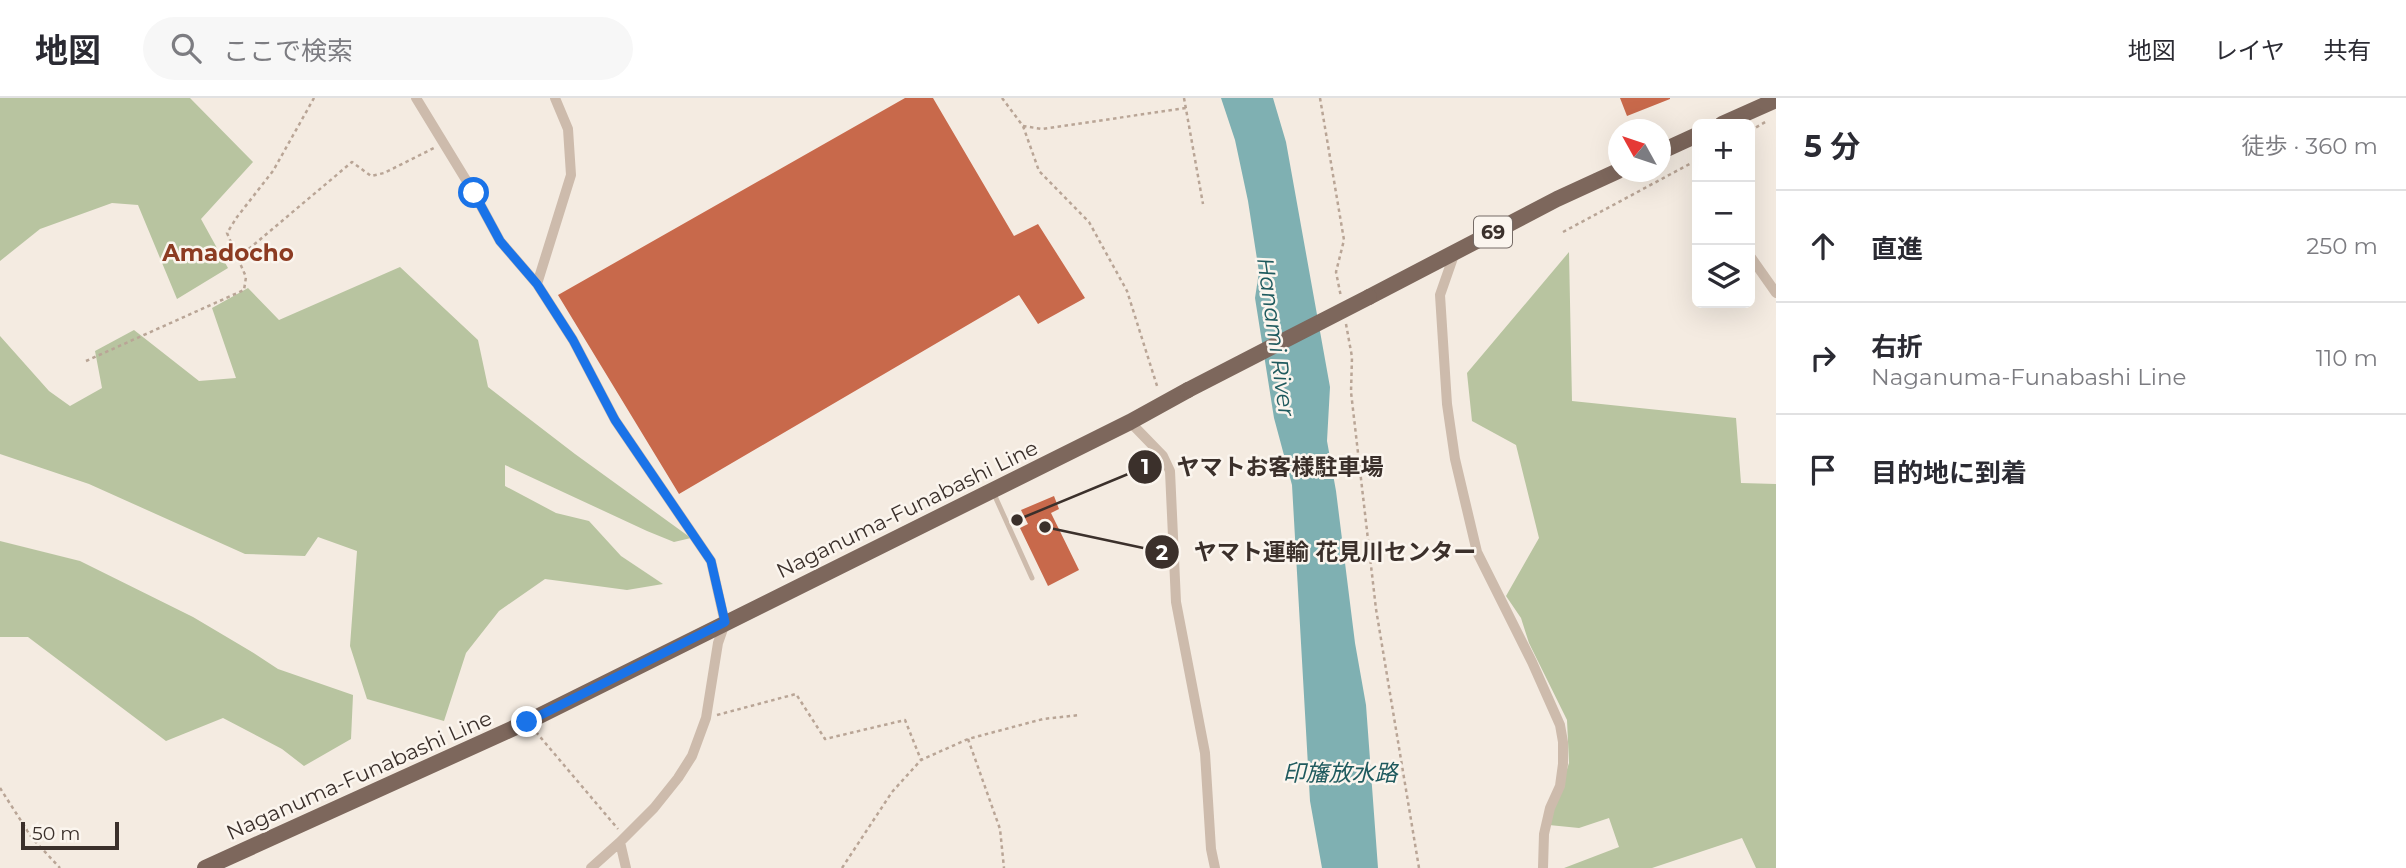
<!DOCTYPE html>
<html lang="ja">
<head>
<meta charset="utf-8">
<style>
	body { margin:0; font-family:Montserrat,"Noto Sans JP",sans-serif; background:#f7f7f7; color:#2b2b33 }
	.controls { position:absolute; right:21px; top:21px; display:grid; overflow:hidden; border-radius:10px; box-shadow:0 7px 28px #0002 }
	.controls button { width:63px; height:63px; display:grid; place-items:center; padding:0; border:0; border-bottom:2px solid #e1e1e2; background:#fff; color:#2b2b33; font:35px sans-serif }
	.compass { position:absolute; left:1608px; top:21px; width:63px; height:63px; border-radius:50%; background:#fff; box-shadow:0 7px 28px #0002; rotate:310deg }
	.scale { position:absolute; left:21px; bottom:18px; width:98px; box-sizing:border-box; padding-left:7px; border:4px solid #3b302b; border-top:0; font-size:19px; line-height:24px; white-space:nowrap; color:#3b302b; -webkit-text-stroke:5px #fbf5ee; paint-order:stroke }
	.stop { position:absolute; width:21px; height:21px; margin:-16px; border:5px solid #1a73e8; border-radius:50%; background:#fff }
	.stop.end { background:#1a73e8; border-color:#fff; box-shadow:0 2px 7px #0008 }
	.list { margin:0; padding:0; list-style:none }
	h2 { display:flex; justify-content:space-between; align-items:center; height:91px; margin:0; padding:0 28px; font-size:30px }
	h2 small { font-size:23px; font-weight:400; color:#7c7c81 }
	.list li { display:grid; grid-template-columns:46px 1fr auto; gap:21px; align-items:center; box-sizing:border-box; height:112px; padding:0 28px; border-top:2px solid #e1e1e2 }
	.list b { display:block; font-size:26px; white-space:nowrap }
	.list p { margin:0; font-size:23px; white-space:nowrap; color:#7c7c81 }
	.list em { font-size:23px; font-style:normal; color:#7c7c81 }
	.icon { flex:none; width:38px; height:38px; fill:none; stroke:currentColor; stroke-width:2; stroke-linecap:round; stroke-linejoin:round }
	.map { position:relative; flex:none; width:1776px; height:770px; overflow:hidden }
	header { display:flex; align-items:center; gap:42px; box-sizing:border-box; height:98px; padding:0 35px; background:#fff; border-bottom:2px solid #e1e1e2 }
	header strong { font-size:33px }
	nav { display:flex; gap:38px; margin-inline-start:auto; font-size:24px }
	.search { width:490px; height:63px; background:#f7f7f7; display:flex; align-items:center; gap:18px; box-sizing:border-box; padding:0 24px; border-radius:38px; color:#7c7c81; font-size:26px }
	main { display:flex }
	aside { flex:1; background:#fff }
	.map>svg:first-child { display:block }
	.green { fill:#b8c4a0 }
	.water { fill:#7fb0b2 }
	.building { fill:#c8694b }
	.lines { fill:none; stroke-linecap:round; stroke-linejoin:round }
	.path { stroke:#b9a596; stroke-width:2.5; stroke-dasharray:3.5 3.5; stroke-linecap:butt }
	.lane { stroke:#cdbbac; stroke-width:5 }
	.street { stroke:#cdbbac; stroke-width:10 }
	.primary { stroke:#7d675c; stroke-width:16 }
	.primary-bridge { stroke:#7d675c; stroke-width:16 }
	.route { stroke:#1a73e8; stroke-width:9 }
	.labels { text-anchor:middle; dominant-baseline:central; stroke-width:5; stroke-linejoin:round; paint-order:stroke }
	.shield { fill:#fbf5ee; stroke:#756b66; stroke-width:2 }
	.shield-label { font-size:19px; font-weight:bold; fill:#3b302b }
	.street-label { font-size:21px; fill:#3b302b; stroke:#fbf5ee }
	.neighbourhood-label { font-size:23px; font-weight:bold; fill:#8c3b22; stroke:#fbf5ee }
	.water-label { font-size:23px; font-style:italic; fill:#1f5a5e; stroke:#fbf5ee }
	.leader { fill:none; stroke:#3b302b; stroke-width:2.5 }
	.callout-dot { fill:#3b302b; stroke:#fbf5ee; stroke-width:2.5 }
	.mark-label { font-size:21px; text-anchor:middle; font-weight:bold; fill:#fff }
	.callout-label { font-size:23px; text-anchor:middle; font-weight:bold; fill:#3b302b; stroke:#fbf5ee; stroke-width:5; stroke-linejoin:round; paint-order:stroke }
</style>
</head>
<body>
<header>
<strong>地図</strong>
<div class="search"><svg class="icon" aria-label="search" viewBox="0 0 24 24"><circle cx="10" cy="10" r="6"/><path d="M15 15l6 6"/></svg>ここで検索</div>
<nav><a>地図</a><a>レイヤ</a><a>共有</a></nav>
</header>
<main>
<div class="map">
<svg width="1776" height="770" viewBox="0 0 1776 770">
	<rect width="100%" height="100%" fill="#f4ebe1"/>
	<path class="green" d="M0,0h190l63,64 -52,57 27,49 -51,31 -39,-94 -26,-2 -72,26 -40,32z
		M1569,154l3,149 164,17 5,65 35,1v384h-20l-14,-30 -90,30h-88l55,-21 -10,-29 -30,10 -30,-3 20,-62 -2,-43 -38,-77 -8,-25 -15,-22 33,-58 -23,-93 -44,-24 -5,-48z
		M400,169l78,73 10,47 87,67 116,84 -17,4 -27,-11 -142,-66v21l51,27 33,8 32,35 42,28 -36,6 -82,-11 -46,32 -33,42 -22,68 -77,-22 -17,-53 7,-95 -39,-14 -13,19 -60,-2 -156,-70 -89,-30v-118l49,55 21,15 32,-18 -7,-37 39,-21 65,51 37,-3 -24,-70 36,-20 31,32z
		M0,443l80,20 113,56 59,35 26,17 75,26 -2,44 -47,27 -22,-17 -59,-31 -57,23 -138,-104h-28z"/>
	<path class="water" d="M1221,0h52l13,44 44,245 -3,54 9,50 19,152 11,62 12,163h-56l-12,-67 -18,-316 -18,-67 -19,-120 4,-26 -11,-71 -13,-61z"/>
	<path class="building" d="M905,0h28l81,138 24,-12 47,74 -47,26 -19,-29 -340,199 -121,-199z
		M1620,0h50v1l-43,17z
		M1054,398l5,13 -8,4 28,57 -31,16 -28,-58 8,-4 -7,-14z"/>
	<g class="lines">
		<path class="path" d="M1002,0l21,28 19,3 144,-21
			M1184,0l19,106
			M1320,0l24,142 -8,32 5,25
			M1023,28l16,45 50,51 38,69 31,98
			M1750,33l17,-10
			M1563,134l134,-72
			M238,160l114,-96 19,14 13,-3 50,-25
			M1346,226l6,33 -1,35 25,217 43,259
			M86,263l158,-71 2,-13 -19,-44 10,-16 36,-46 41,-73
			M717,617l79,-21 29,45 80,-19 16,40
			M536,634l82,97
			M968,641l32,90 4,39
			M0,690l32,50 28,30
			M842,770l50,-76 29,-32 47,-21 75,-20 37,-4"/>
		<path class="lane" d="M994,396l38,84"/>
		<path class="street" d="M416,0l58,95 26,48 37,43
			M555,0l13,31 3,46 -34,109 36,56 42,80 96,141 14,62 -7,20 -12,75 -14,38 -14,22 -24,30 -34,34 6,26
			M1455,154l-15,43 7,109 8,55 22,93 55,110 28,63 3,17v22l-3,22 -10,22 -6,26 -1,34
			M1750,158l26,37
			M1130,324l33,34 7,15 6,131 29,151 6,96 4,19
			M591,770l29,-26"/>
		<path class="primary" d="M1722,26l54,-24
			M1660,54l37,-17
			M1369,199l188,-98 61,-28
			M205,770l322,-146 603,-300 58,-32"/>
		<path class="primary-bridge" d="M1188,292l181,-93"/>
	</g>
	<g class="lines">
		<path class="route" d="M474,95l26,48 37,43 36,56 42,80 96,141 14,61 -198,100"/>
	</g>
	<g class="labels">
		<rect class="shield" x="1474" y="118.5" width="38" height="31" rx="5"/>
		<g class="shield-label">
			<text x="1493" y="134">69</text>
		</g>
		<g class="street-label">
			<text transform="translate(907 411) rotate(-26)">Naganuma-Funabashi Line</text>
			<text transform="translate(359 677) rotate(-24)">Naganuma-Funabashi Line</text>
		</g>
		<g class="neighbourhood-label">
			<text x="228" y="155">Amadocho</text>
		</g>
		<g class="water-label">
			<text transform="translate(1276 239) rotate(82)">Hanami River</text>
			<text x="1340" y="675">印旛放水路</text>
		</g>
	</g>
	<path class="leader" d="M1017 422L1145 369M1045 429L1162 454"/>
	<g class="callout-dot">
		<circle cx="1017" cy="422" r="7"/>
		<circle cx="1045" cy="429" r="7"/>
		<circle cx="1145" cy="369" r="18"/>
		<circle cx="1162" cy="454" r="18"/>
	</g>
	<g class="mark-label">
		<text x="1145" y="376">1</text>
		<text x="1162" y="462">2</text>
	</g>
	<g class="callout-label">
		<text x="1280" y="377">ヤマトお客様駐車場</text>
		<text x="1335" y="462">ヤマト運輸 花見川センター</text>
	</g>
</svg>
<div class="controls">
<button>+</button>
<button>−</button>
<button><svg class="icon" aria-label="layers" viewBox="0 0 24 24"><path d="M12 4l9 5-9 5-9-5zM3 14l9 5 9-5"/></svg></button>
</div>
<svg class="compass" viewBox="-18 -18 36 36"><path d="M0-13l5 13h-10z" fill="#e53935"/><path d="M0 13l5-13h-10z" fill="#7c7c81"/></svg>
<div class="scale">50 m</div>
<div class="stop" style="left:474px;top:95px"></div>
<div class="stop end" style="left:527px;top:624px"></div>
</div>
<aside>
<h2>5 分<small>徒歩 · 360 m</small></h2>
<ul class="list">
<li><svg class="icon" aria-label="ahead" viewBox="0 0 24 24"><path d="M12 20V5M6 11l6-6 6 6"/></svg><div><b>直進</b></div><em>250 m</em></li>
<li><svg class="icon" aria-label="right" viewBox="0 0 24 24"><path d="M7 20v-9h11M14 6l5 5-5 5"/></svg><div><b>右折</b><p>Naganuma-Funabashi Line</p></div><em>110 m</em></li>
<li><svg class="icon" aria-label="arrive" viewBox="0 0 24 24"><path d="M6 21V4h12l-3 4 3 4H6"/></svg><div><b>目的地に到着</b></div></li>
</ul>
</aside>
</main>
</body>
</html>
